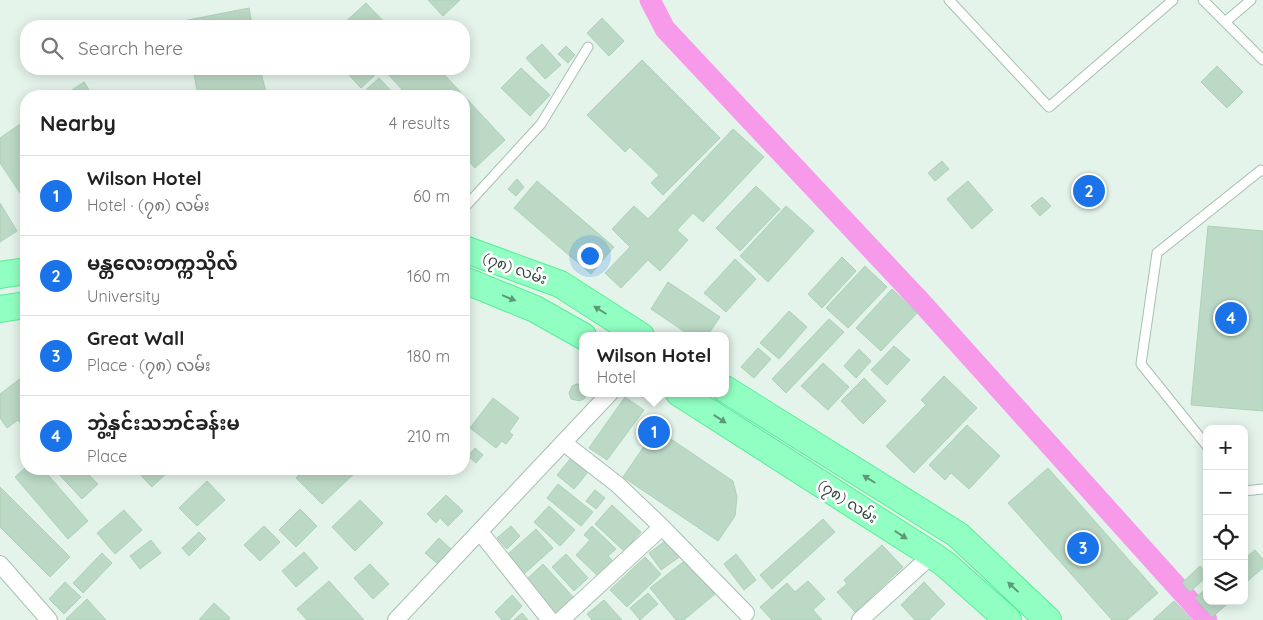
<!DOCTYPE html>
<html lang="en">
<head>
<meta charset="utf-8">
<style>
	body { margin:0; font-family:Quicksand,"Noto Sans Myanmar",sans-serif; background:#f2f2f2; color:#222 }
	.controls { position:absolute; right:15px; bottom:15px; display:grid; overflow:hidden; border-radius:10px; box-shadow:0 2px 12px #0003 }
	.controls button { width:45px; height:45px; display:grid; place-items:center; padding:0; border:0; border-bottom:1px solid #e0e0e0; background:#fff; color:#222; font:25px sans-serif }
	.you { position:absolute; left:589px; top:255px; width:18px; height:18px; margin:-12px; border:4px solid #fff; border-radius:50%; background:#1a73e8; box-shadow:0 0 0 8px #1a73e833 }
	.badge { display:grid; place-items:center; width:32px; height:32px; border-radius:50%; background:#1a73e8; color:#fff; font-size:16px; font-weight:700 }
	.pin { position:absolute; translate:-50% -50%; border:2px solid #fff; box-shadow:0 1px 5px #0006 }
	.popup { position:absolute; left:579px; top:332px; width:150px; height:65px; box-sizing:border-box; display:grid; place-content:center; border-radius:10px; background:#fff; filter:drop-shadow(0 1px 4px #0005); font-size:16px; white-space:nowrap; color:#767676 }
	.popup b { font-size:19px; color:#222 }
	.popup::after { content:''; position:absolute; left:50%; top:100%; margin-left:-10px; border:10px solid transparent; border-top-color:#fff }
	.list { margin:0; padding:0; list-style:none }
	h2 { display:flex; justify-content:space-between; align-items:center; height:65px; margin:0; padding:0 20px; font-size:21px }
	h2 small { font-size:16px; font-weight:400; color:#767676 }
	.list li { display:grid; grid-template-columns:32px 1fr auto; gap:15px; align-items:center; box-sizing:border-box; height:80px; padding:0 20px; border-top:1px solid #e0e0e0 }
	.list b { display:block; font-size:19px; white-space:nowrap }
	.list p { margin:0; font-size:16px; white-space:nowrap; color:#767676 }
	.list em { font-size:16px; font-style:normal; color:#767676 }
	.icon { flex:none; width:28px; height:28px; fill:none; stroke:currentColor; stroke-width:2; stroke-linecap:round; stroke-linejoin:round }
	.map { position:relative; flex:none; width:1263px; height:620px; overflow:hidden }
	.search { position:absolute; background:#fff; box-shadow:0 2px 12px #0003; left:20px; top:20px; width:450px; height:55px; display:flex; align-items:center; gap:12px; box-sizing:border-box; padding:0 18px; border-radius:20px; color:#767676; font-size:19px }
	.panel { position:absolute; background:#fff; box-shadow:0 2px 12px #0003; left:20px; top:90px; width:450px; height:385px; border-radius:20px }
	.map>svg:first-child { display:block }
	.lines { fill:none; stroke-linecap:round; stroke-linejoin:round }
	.canal { stroke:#f79aea; stroke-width:21 }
	.building { fill:#bbd9c5; stroke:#abd2b8 }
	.lane-casing { stroke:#a6c0b0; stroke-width:11 }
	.street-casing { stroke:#a6c0b0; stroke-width:18 }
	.primary-casing { stroke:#57ee98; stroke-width:28 }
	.lane { stroke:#fff; stroke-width:9 }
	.street { stroke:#fff; stroke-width:16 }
	.primary { stroke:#91ffc2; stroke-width:26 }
	.oneway { fill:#5d9977 }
	.labels { text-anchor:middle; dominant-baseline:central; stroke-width:5; stroke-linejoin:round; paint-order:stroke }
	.street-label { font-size:15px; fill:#33463a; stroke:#fff }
</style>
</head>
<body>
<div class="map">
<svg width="1263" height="620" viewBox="0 0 1263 620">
	<rect width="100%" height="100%" fill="#e4f4eb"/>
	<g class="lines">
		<path class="canal" d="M650,0l15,29 256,273 286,318"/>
	</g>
	<path class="building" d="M428,0h32l-17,16z
		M366,3l22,23h-47z
		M249,8l3,18h-67l-2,-5z
		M602,18l22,23 -15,15 -22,-23z
		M542,44l19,21 -16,14 -19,-21z
		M566,46l9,9 -7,8 -10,-9z
		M642,60l78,78 -57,57 -12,-12 8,-8 -29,-28 -5,5 -38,-37z
		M1217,66l26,26 -16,16 -26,-26z
		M521,68l29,27 -20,21 -29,-28z
		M193,69h67l7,27h-69z
		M356,69h10l8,7 -13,12 -12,-13z
		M389,69h50l66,71 -30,28 -11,-12v-60h-56l-22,-24z
		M379,78l17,18h-37z
		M84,82l9,14h-30z
		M26,120v73l-4,3 -22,-33v-25z
		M733,129l31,28 -61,65 -10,-9 -16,17 11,10 -28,31 -12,-11 -27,28 -16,-15 25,-26 -18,-18 22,-23 14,13z
		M942,161l7,8 -14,12 -7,-8z
		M517,179l7,8 -8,9 -8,-7z
		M537,181l77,66 -23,27 -77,-66z
		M968,181l25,29 -21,19 -25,-30z
		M756,186l24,23 -40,42 -24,-23z
		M1042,197l9,9 -11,10 -9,-10z
		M0,203l17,28 -17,11z
		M786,206l28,25 -46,51 -28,-26z
		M1208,226l55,5v180l-72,-6z
		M842,257l14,14 -34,37 -14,-14z
		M735,259l21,20 -30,33 -22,-19z
		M865,266l22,21 -39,41 -22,-20z
		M668,282l52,35 -13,19h-16l-40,-27z
		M892,289l25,24 -36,38 -25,-23z
		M789,311l18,16 -28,32 -19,-16z
		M829,319l15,13 -58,61 -14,-14z
		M894,346l16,14 -23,25 -16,-15z
		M758,348l13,11 -17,19 -13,-11z
		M859,349l12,12 -15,17 -12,-12z
		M823,363l26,24 -21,23 -27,-24z
		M25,375l1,56 -8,-11 -11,8 -7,-10v-24z
		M944,376l33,32 -63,65 -28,-27 40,-41 -5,-5z
		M864,378l22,23 -23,23 -22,-23z
		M577,384l6,1v8h4l-2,5 -5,3 -9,-2 -2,-6 3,-7z
		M625,397l19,13 -37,50 -18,-12z
		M493,398l26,20 -10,14 4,3 -7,9 -4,-3 -6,7 -26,-20z
		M967,425l33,31 -31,33 -18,-16 -6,7 -16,-15z
		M656,429l77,52 4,16 -2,19 -17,25 -95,-64z
		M475,448l8,7 -7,8 -8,-7z
		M571,458l17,14 -14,17 -17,-14z
		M26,467v2h17l45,52 -20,18 -53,-62z
		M1048,468l110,125 -31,27h-15l-104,-117z
		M54,469h29l15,15 -16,15z
		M135,469h36l-19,18z
		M302,469h57l-37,35 -26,-26 7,-7z
		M207,481l18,19 -28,26 -18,-18z
		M558,484l35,28 -12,14 -34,-28z
		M0,487l70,70 -20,20 -50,-50z
		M595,490l10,8 -9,11 -10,-8z
		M446,495l17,16 -15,15 -8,-8 -4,5 -9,-9z
		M360,500l23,23 -28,28 -23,-24z
		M612,505l29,27 -17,19 -29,-27z
		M549,506l26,24 -15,16 -26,-24z
		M300,509l17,17 -21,21 -17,-17z
		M124,510l18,20 -27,24 -18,-21z
		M823,519l12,13 -63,57 -12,-14z
		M264,526l16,16 -20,19 -16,-16z
		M511,526l9,10 -13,13 -10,-11z
		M592,526l24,23 -8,7 7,7 -15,15 -24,-23 14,-15 -6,-5z
		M536,529l17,19 -29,26 -17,-19z
		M199,532l7,7 -17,17 -7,-8z
		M439,538l13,12 -14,14 -13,-11z
		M668,539l13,17 -20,14 -12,-17z
		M151,540l10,13 -21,16 -10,-13z
		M882,545l21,22 -48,45 -18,-20 10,-8 -3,-4z
		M1255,550l8,9v9l-19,16v-25z
		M304,552l14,16 -22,19 -14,-16z
		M102,553l10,10 -29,30 -10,-10z
		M566,554l22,24 -14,13 -22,-24z
		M736,554l20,26 -12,10 -20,-26z
		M645,557l16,17 -34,33 -17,-17z
		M687,559l28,35 -31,26h-8l-26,-32z
		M370,564l19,20 -16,15 -19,-21z
		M543,564l32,35 -20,18 -28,-38z
		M1200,566l7,7v3l-17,16 -8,-9z
		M329,581l35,39h-57l-10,-11z
		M808,581l17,18 -12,11 9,10h-50l-12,-13 27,-24 8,9z
		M65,582l16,15 -17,17 -15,-15z
		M924,582l21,22 -16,16h-14l-14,-15z
		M1207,588v13h24l-19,16 -17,-19z
		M648,593l10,11 -18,16 -10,-12z
		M512,595l10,11 -13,14h-7l-7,-8z
		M87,599l19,21h-38l-2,-1z
		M604,600l18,20h-30l-5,-6z
		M1174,601l18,19h-39z
		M214,603l16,15 -2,2h-29z
		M522,613l6,7h-14z"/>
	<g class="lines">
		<defs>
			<path id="lane" d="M949,0l100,107 124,-107
				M1203,0l60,60
				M1225,22l26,-22
				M464,208l77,-84 47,-77
				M1207,446l-66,-82 16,-111 104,-83 2,1
				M1244,491l19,-2"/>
			<path id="street" d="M564,443l54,42 44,42 84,86
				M480,532l70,88
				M0,564l49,56
				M396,620l214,-227
				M561,620l101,-93
				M860,620l72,-65"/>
			<path id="primary" d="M464,249l96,35 81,52
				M0,275l26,-4
				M464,280l71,29 48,27
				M0,309l26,-4
				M725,389l233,146 90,85
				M679,393l253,162 13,9 63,56"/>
		</defs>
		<use href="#lane" class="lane-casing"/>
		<use href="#street" class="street-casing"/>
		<use href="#primary" class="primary-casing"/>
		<use href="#lane" class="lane"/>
		<use href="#street" class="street"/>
		<use href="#primary" class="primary"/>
	</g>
	<defs><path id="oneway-solid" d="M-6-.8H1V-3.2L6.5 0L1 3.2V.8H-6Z" transform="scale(1.25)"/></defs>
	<g class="oneway">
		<use href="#oneway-solid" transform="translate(509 298) rotate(22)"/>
		<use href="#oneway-solid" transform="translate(600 310) rotate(-148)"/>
		<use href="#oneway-solid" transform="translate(720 419) rotate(33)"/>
		<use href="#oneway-solid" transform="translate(869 479) rotate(-148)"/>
		<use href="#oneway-solid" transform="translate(901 535) rotate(33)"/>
		<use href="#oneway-solid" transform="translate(1013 587) rotate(-137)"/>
	</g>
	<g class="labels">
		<g class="street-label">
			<text transform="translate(515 268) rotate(20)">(၇၈) လမ်း</text>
			<text transform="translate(848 501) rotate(33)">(၇၈) လမ်း</text>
		</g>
	</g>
</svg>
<div class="controls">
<button>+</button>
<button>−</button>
<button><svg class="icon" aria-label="locate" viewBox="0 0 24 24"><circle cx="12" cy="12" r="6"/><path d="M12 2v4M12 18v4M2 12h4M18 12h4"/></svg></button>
<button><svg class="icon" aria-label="layers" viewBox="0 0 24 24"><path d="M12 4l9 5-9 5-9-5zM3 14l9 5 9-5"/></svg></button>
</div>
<div class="you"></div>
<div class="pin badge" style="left:654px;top:432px">1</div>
<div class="popup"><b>Wilson Hotel</b>Hotel</div>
<div class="pin badge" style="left:1089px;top:191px">2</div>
<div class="pin badge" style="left:1083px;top:548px">3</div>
<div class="pin badge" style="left:1231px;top:318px">4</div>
<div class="search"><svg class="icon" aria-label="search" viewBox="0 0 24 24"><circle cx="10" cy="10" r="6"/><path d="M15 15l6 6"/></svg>Search here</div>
<section class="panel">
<h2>Nearby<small>4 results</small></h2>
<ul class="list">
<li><span class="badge">1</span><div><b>Wilson Hotel</b><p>Hotel · (၇၈) လမ်း</p></div><em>60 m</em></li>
<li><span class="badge">2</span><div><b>မန္တလေးတက္ကသိုလ်</b><p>University</p></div><em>160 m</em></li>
<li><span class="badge">3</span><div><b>Great Wall</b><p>Place · (၇၈) လမ်း</p></div><em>180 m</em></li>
<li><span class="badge">4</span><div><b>ဘွဲ့နှင်းသဘင်ခန်းမ</b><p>Place</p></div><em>210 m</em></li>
</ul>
</section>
</div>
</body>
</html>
